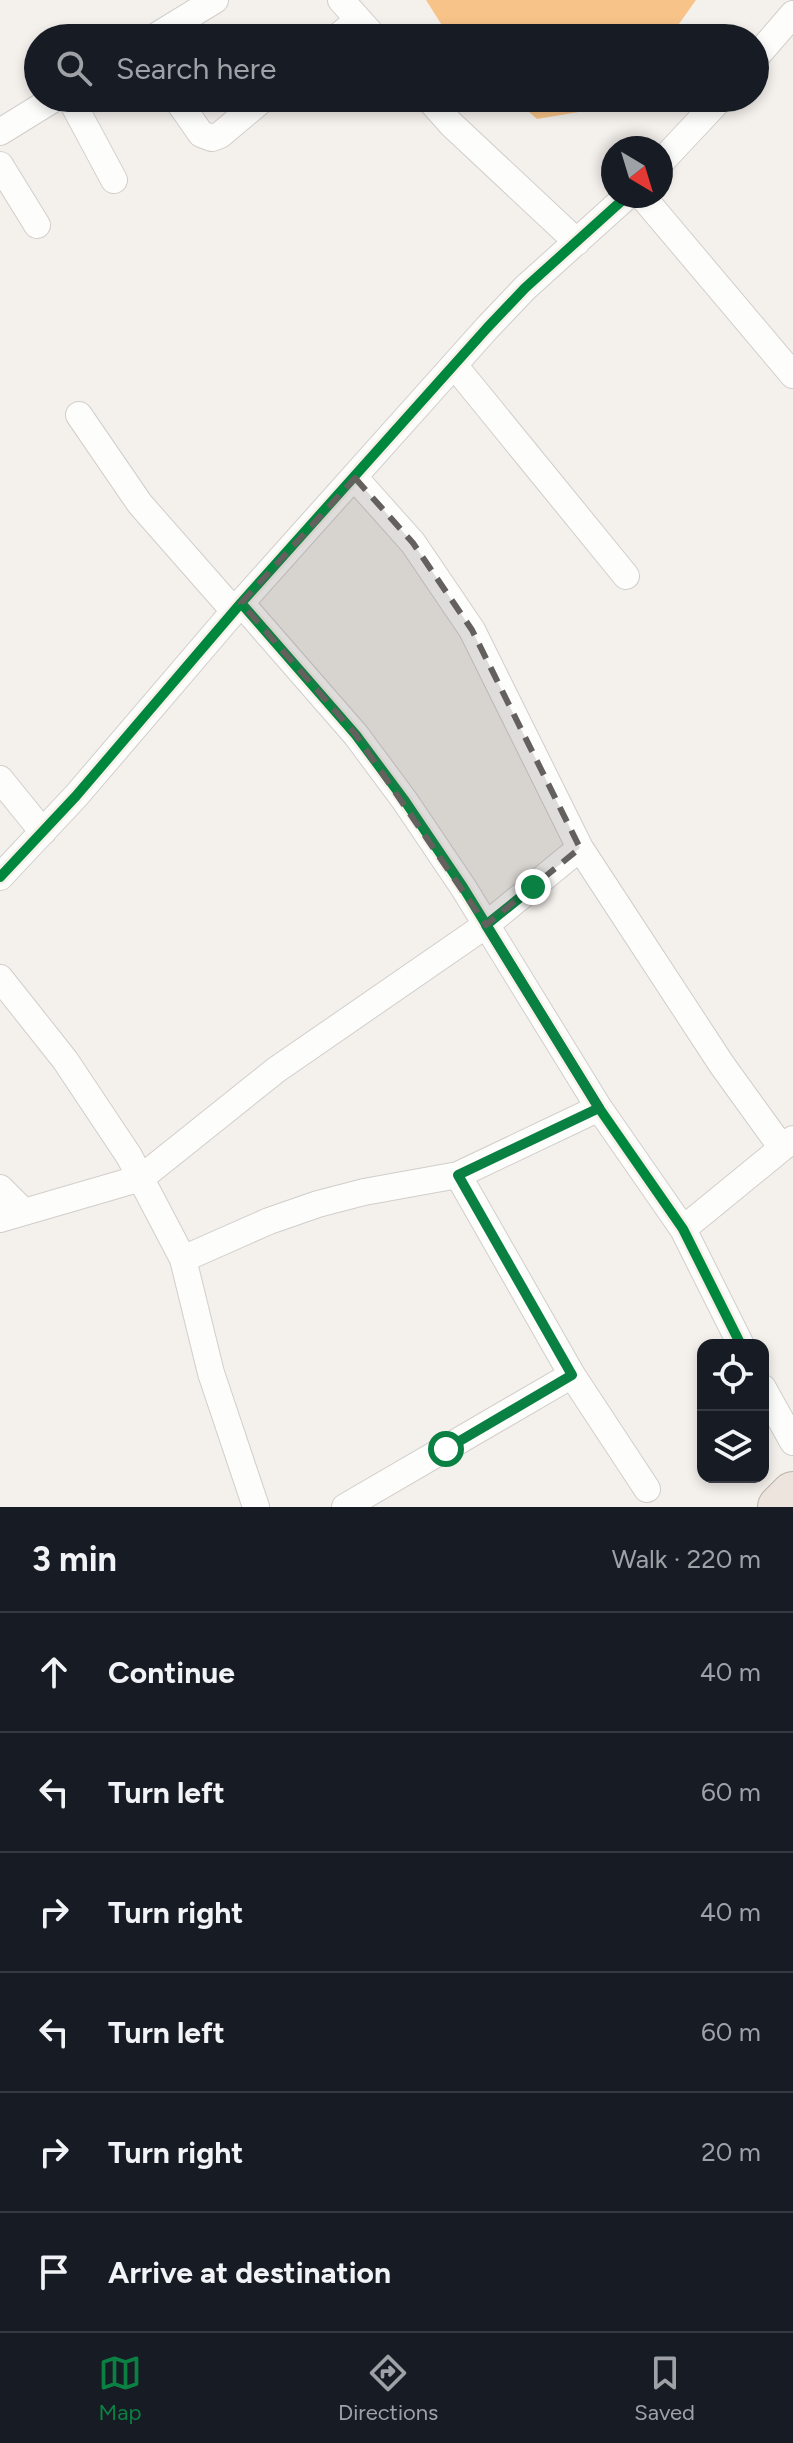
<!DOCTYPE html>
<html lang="en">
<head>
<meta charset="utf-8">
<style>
	body { margin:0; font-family:Figtree,sans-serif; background:#242831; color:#f1f3f6 }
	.controls { position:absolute; right:24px; bottom:24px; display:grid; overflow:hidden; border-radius:16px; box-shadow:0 4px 12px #0003 }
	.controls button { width:72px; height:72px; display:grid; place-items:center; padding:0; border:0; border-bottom:2px solid #363941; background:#171b24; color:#f1f3f6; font:40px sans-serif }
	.compass { position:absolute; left:601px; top:136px; width:72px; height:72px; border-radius:50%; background:#171b24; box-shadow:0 4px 12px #0003; rotate:142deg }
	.stop { position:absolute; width:24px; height:24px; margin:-18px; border:6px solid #0b8043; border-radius:50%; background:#fff }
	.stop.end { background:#0b8043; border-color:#fff; box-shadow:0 2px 8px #0008 }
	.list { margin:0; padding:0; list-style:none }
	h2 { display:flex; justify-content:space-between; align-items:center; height:104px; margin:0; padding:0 32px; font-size:34px }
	h2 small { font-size:26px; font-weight:400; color:#9ea1a6 }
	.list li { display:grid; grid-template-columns:52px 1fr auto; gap:24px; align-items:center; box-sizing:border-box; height:120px; padding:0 32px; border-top:2px solid #363941 }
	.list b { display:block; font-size:30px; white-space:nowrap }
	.list em { font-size:26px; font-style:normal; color:#9ea1a6 }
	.icon { flex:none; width:44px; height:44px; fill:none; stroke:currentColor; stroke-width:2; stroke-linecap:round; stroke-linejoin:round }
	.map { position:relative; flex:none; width:793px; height:1507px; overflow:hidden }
	.search { position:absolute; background:#171b24; box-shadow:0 4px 12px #0003; left:24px; right:24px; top:24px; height:88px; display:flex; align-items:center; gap:20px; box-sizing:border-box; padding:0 28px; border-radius:44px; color:#9ea1a6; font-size:30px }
	.sheet { height:824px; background:#171b24 }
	nav { display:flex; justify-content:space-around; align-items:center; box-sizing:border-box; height:112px; border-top:2px solid #363941; background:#171b24; font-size:22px; color:#9ea1a6 }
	nav a { display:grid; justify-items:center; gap:4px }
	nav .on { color:#0b8043 }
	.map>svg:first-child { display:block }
	.water { fill:#f8c389 }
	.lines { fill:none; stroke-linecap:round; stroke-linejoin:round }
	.street-casing { stroke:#d1cecb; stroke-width:28 }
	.highway-casing { stroke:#bcb2a7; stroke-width:46 }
	.street { stroke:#fdfdfc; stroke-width:26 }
	.highway { stroke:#ede5dd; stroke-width:44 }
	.cycleway-casing { stroke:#f7f0e9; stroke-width:15 }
	.cycleway { stroke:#00873e; stroke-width:10 }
	.route { stroke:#0b8043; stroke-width:10 }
	.marked { fill:#63605d; fill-opacity:0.2; stroke:#63605d; stroke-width:6; stroke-dasharray:16 10; stroke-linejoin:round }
</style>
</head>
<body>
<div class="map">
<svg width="793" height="1507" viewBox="0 0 793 1507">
	<rect width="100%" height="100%" fill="#f4f0ec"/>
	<path class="water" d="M426,0h270l-27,38h-219z
		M513,98h112l-5,7 -83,14z"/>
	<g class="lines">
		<defs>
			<path id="street" d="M341,0l34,38
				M153,38l62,-38
				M336,38l22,-18
				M755,58l38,-44
				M70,98l44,82
				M176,98l25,36 11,4 8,-3 44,-37
				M428,98l23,26 126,118
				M0,132l55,-34
				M661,162l60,-64
				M0,165l37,60
				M642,196l151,179
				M454,365l172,211
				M79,415l61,89 94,107
				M355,478l58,65 59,87 108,218 142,217 60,83
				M241,603l115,132 49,66 58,86 136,221 84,121 58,116
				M0,779l43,53
				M0,877l76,-81 165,-193 246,-275 38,-40 102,-92
				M0,978l65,82 64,96 54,103 28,114 45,134
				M458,1175l114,200 75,114
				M0,1188l23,23
				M0,1219l141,-41 135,-108 210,-145 94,-77
				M683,1229l110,-90
				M183,1259l86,-38 49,-17 46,-12 94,-17 141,-67
				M763,1388l30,54
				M345,1507l227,-132"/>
			<path id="highway" d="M780,1507l13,-13"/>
		</defs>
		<use href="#street" class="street-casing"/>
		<use href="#highway" class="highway-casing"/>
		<use href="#street" class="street"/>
		<use href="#highway" class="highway"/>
		<defs>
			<path id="cycleway" d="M241,603l115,132 49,66 58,86 136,221 84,121 58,116
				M0,877l76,-81 165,-193 246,-275 38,-40 102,-92"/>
		</defs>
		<use href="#cycleway" class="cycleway-casing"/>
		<use href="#cycleway" class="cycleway"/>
	</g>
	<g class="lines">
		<path class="route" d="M446,1449l126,-74 -114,-200 141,-67 -113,-183 47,-38"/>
	</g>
	<path class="marked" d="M355,478l58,65 59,87 108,218 -94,77 -130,-190 -115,-132z"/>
</svg>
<div class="controls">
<button><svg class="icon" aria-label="locate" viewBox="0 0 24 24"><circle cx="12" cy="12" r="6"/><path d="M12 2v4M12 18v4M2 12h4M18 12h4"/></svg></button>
<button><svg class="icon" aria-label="layers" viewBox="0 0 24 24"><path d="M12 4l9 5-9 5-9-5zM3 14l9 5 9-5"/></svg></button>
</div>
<svg class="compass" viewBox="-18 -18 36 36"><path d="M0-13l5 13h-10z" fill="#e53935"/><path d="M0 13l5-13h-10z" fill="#9ea1a6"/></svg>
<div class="stop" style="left:446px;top:1449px"></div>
<div class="stop end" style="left:533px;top:887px"></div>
<div class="search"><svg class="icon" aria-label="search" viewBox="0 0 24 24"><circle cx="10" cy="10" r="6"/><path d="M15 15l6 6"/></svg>Search here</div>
</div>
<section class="sheet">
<h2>3 min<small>Walk · 220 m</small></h2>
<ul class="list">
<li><svg class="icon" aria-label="ahead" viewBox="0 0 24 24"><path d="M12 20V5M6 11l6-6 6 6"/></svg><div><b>Continue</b></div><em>40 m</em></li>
<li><svg class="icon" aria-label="left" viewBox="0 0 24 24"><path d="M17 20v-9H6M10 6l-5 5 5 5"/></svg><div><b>Turn left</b></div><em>60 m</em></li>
<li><svg class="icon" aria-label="right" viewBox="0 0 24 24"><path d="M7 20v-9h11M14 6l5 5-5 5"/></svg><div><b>Turn right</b></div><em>40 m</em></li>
<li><svg class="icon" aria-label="left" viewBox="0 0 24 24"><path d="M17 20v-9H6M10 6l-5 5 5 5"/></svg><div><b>Turn left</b></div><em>60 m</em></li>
<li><svg class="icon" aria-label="right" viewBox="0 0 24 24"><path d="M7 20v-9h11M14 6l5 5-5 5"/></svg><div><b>Turn right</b></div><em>20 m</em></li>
<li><svg class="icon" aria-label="arrive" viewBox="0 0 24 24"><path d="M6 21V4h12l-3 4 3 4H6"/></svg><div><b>Arrive at destination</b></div></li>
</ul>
</section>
<nav>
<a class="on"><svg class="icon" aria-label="map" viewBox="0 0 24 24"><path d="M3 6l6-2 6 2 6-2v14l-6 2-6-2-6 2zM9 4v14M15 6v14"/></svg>Map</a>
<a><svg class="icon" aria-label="directions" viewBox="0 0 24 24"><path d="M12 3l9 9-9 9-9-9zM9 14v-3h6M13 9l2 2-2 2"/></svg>Directions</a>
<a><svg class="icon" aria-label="saved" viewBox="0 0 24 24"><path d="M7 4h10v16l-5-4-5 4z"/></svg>Saved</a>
</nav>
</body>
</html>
